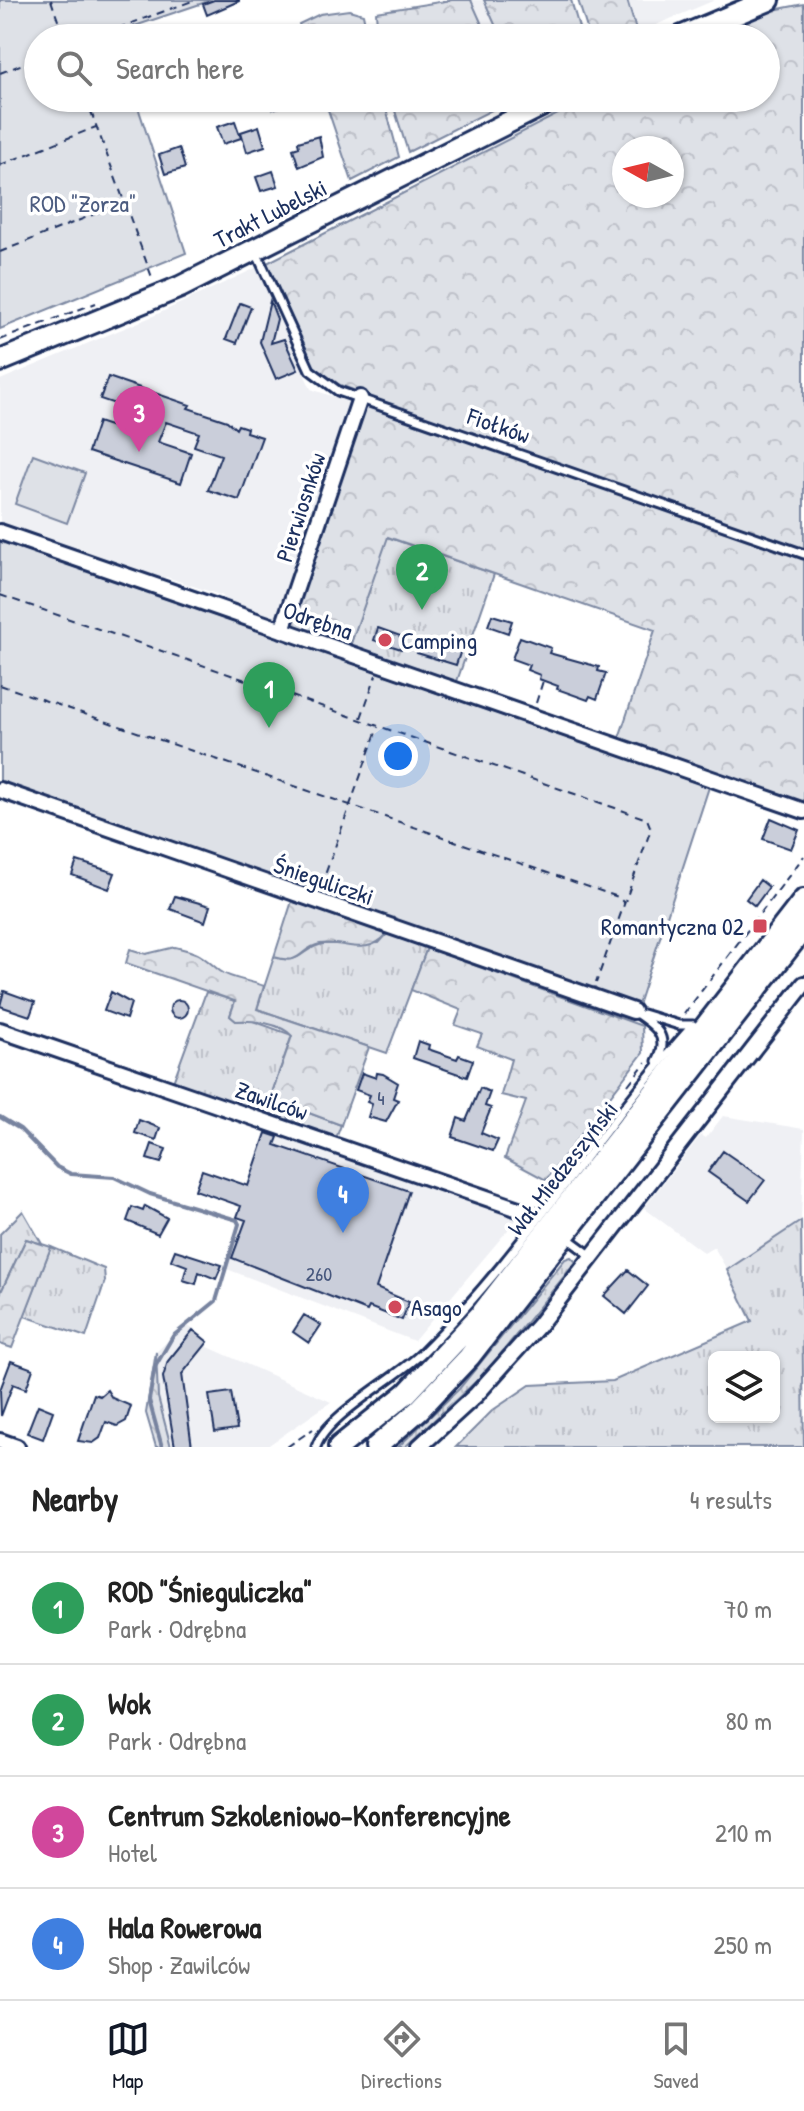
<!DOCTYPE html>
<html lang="en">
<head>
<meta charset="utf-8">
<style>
	body { margin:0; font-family:"Patrick Hand",sans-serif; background:#f6f6f6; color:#222 }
	.controls { position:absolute; right:24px; bottom:24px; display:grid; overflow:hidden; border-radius:12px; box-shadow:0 2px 6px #0004 }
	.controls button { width:72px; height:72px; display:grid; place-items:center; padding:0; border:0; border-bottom:2px solid #e0e0e0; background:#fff; color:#222; font:40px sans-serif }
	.compass { position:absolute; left:612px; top:136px; width:72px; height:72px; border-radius:50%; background:#fff; box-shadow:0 2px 6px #0004; rotate:278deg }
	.you { position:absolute; left:398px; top:756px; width:28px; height:28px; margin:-20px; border:6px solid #fff; border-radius:50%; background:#1a73e8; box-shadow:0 0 0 12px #1a73e833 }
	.badge { display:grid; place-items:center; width:52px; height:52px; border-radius:50%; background:#111827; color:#fff; font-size:26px; font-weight:700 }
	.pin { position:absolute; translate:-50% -66px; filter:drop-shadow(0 2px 4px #0008) }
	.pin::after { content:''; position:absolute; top:42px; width:28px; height:24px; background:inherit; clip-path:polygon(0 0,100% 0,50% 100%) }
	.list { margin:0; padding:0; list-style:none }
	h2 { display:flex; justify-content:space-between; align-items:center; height:104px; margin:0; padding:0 32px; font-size:34px }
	h2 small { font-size:26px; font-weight:400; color:#767676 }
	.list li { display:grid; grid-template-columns:52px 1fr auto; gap:24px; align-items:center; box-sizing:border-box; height:112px; padding:0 32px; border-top:2px solid #e0e0e0 }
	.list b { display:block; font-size:30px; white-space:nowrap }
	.list p { margin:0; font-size:26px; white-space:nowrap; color:#767676 }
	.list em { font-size:26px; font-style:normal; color:#767676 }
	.icon { flex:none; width:44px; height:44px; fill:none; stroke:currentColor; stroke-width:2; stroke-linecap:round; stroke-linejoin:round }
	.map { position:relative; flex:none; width:804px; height:1447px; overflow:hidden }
	.search { position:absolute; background:#fff; box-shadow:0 2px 6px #0004; left:24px; right:24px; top:24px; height:88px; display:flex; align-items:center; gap:20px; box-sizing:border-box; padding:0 28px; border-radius:44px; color:#767676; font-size:30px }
	.sheet { height:552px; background:#fff }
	nav { display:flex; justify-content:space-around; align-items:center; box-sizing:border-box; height:112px; border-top:2px solid #e0e0e0; background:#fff; font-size:22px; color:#767676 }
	nav a { display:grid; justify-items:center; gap:4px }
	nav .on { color:#111827 }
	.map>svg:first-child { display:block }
	.built { fill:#eff0f4 }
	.grass { fill:url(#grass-tufts); stroke:#7c88a2; stroke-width:2; fill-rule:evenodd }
	.forest { fill:url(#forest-crowns); stroke:#7c88a2; stroke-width:2; fill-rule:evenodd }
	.garden { fill:#dee1e7; stroke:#7c88a2; stroke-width:2 }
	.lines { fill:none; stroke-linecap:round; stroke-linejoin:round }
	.stream { stroke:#77839f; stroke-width:4 }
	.building { fill:#caceda; stroke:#1b2f5e; stroke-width:2 }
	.lane-casing { stroke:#1b2f5e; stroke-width:13 }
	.street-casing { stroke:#1b2f5e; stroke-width:20 }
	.secondary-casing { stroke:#1b2f5e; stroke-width:26 }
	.path { stroke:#1b2f5e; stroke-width:2; stroke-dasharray:8 6; stroke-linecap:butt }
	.lane { stroke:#fff; stroke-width:7 }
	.street { stroke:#fff; stroke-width:14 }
	.secondary { stroke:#fff; stroke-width:20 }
	.poi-dot { fill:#d1495b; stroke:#fff; stroke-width:3 }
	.labels { text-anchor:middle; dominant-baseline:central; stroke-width:7; stroke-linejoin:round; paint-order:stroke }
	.number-label { font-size:20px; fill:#47577d }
	.park-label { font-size:24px; fill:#4c5c80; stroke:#fff }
	.street-label { font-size:24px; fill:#1b2f5e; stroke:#fff }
	.poi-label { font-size:24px; fill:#1b2f5e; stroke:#fff; text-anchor:start }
</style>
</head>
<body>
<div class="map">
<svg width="804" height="1447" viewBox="0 0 804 1447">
	<defs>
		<pattern id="grass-tufts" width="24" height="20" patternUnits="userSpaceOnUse" patternTransform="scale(2)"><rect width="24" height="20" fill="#dee1e7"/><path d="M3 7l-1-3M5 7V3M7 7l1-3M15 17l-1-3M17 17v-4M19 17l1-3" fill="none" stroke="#bec1c9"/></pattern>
		<pattern id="forest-crowns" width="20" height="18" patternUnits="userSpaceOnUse" patternTransform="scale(2)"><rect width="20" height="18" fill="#dee1e7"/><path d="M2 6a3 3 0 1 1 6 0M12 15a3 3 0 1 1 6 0" fill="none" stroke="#bec1c9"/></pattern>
	</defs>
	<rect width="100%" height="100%" fill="#fff"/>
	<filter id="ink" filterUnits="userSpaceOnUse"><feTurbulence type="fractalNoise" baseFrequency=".0125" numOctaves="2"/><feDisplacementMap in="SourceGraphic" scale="16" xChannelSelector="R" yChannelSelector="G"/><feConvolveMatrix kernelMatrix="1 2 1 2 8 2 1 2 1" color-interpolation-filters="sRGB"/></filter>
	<g filter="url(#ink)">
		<path class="built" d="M471,0h13l17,38h-13z
			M627,0h88l-78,33z
			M256,268l55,121 41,14 -75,219 -53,-18 -1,-8 -57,-19 -7,4 -159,-56v-145l151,-63z
			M723,1116l81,13 -3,92 -74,49 -13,-23 -10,6 -60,-45 57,-73 5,3z
			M269,1126l251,87 -2,5 -104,123 -187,-72 15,-50 -4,-3z
			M186,1324l22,18 -2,4 125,56 -65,45h-95l-13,-50 -2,-45z"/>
		<path class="grass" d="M387,537l107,37 -38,110 -106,-38z
			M387,934l40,14 -40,105 -130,-44 17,-52c29,9 27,-10 50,-13l55,-1z
			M206,992l29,9 -5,15 6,5 14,-1 42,15 -28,81 -92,-31z
			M293,1107l48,18 -6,16 -49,-17z
			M23,1211l19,33 -16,-5 -26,55v-60z
			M801,1221l3,226h-348l37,-37 37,-25 83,-4 139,-60 -25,-51zM714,1357h60v60h-60z
			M51,1247l53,22 1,12 -19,56 -62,-21z
			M571,1257l5,5 -91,111 -80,74h-7l61,-58 106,-130z"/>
		<path class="forest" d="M452,0h19l17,38h-110l-2,-26z
			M484,0h87l11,38h-81z
			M578,0h49l10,33 -9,5h-38z
			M804,4v800l-186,-63 37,-111 -267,-93 -38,109 -59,-20 78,-230 -29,-11 -27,-19 -46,-103 322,-165h177v-60h-59l46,-24zM624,148h48v48h-48z
			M349,10l14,4 5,24h-64l-5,-14 21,-10z
			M324,98h59l16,59 -47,24z
			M391,98h121v2l-104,52z
			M292,901l95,33c-21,24 -42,6 -67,10 -21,4 -17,22 -46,13z
			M175,947c28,7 24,7 45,24 10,8 32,10 44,15l-7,23 112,38 -28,78 -48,-18 -7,17 -22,-8 28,-80c-11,-13 -40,-16 -56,-15l-6,-5 5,-15 -109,-38 4,-14 16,5z
			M427,948l215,78 1,27 -97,127 -41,-22 21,-57 -25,-6 10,-36 -34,-13 5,-12 -27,-9 6,-15 -50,-20z
			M26,1239l25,8 -39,101 -12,-4v-50z
			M156,1352l2,45 13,50h-15l-10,-34z"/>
		<path class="garden" d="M0,0h212l-98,33 1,5h-77v60h97l51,155 -186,76z
			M33,454l52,19 -18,50 -52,-19z
			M0,541l709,246 -71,218 -39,-13 -4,-5 -8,1 -587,-204z"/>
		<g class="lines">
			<path class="stream" d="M0,1117l20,12 37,38 14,7 43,3 36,17 87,26 2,4 -23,77 -43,35 -18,31 -6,33 13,47"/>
		</g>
		<path class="building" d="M214,0h25v1l-32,14 -4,-11z
			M269,98h32l1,2 -29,9z
			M235,121l6,17 -18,6 -6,-17z
			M259,126l6,20 -18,6 -6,-20z
			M319,136l4,21 -24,10 -6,-18 6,-2 -1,-5z
			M179,148l6,20 -20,6 -6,-19z
			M273,171l5,15 -17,5 -5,-14z
			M270,301l7,18 -6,24 13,-4 14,31 -22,9 -16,-37z
			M240,303l11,4 -14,36 -11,-4z
			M108,377l82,28 -2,3 39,13 9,8 2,-4 9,3 -1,4 16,5 -23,63 -31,-10 13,-35 -27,-9 5,-13 -33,-11 -8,20 33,11 -10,30 -93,-31 10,-30 33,11 8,-21 -39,-13z
			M492,615l20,6 -4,12 -20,-7z
			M378,628l28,10 -5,11 -27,-9z
			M520,637l31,11 -2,5 50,14 -1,4 8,2 -9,26 -7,-3 -2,4 -31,-11 1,-3 -19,-7 1,-4 -13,-5 2,-5 -17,-6z
			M421,641l16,5 7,-5 18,6 -6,18 -39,-12z
			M771,818l28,12 -8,19 -28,-10z
			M77,861l38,12 -6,16 -37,-14z
			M760,880l9,7 -14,19 -9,-7z
			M175,896l35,10 -5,16 -35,-13z
			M4,991l31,11 -5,14 -30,-10z
			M111,992l20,11 -5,16 -22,-8z
			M170 1009a9 9 0 1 1 18 0a9 9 0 1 1-18 0Z
			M418,1041l11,4 -1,4 29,10 2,-4 14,5 -6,17 -54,-19z
			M362,1073l14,5 1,-5 6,1 15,9 -5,15 5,2 -12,22 -18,-5 4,-13 -5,-2 3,-7 -14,-5z
			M480,1088l10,4 -5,14 6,2 -10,25 17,7 -5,11 -41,-14 6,-19 8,3z
			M139,1120l21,8 -4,12 -21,-7z
			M266,1133l12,4 -3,8 134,46 -33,97 33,14 -7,18 -33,-13 -2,4 -135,-53 14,-38 -9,-3 4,-11 -46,-16 7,-20 46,16z
			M152,1144l14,5 -5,14 -14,-4z
			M723,1151l42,29 -16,21 -41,-29z
			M145,1206l22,12 -9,16 -31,-13 5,-14 11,4z
			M175,1250l47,15 -6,14 -17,-7 -3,12 -13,-4 4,-14 -16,-6z
			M628,1270l20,16 -22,28 -22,-18z
			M304,1315l17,10 -12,18 -16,-11z
			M193,1330l15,12 -26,32 10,73h-17l-12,-70 5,-16z
			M11,1361l22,8 -7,20 -13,-5 -12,32 -1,-26z
			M107,1390l5,8 19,8 -5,15 -9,5 -11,-4 -6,16 -7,5 -15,-2 16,-47 6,2z
			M231,1392l6,37 -22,3 -6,-37z
			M38,1405l15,6 -10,28 -16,-6z"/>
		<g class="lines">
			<defs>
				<path id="lane" d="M256,252l54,118 28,21 466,163
					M633,1011c21,14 38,24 24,50
					M643,1014l36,11h14
					M566,1237l27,20
					M316,1447c10,-32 80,-68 107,-95 101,-99 175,-222 270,-327"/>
				<path id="street" d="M0,532l804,279
					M282,630l78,-232
					M0,790l633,221
					M0,1030l530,183
					M0,1441l17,6
					M419,1447l57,-52 62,-69 266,-342"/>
				<path id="secondary" d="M678,38l91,-38
					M0,361l180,-74 377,-189
					M339,1447l68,-54 75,-80 322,-413
					M376,1447l43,-37 50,-53 335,-429"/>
			</defs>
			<use href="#lane" class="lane-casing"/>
			<use href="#street" class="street-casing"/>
			<use href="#secondary" class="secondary-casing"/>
			<path class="path" d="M51,0l13,38
				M91,38l104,-38
				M0,73l38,-15
				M86,98l67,182
				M0,165l96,-38
				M0,252l125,-50
				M0,340l96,-37
				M0,595l647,224 4,10 -55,154
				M0,685l618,212 6,6
				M536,703l7,-22
				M361,718l15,-43
				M321,886l57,-159
				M684,1014l120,-158
				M628,1085l18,-23
				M287,1447l26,-18"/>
			<use href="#lane" class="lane"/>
			<use href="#street" class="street"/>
			<use href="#secondary" class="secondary"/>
		</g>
	</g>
	<g class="poi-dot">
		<circle cx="385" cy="640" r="8"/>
		<rect x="752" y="918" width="16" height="16" rx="4"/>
		<circle cx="395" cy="1307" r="8"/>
	</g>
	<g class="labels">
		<g class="number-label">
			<text x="381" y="1097">4</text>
			<text x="319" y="1273">260</text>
		</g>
		<g class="park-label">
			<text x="83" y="203">ROD "Zorza"</text>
		</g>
		<g class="street-label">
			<text transform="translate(270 213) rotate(-27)">Trakt Lubelski</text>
			<text transform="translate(499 425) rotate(19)">Fiołków</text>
			<text transform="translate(300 507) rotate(-72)">Pierwiosnków</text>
			<text transform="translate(318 620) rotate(19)">Odrębna</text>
			<text transform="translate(324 880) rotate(19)">Śnieguliczki</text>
			<text transform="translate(272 1100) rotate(19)">Zawilców</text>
			<text transform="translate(562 1168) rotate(-52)">Wał Miedzeszyński</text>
		</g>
		<g class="poi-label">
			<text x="401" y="640">Camping</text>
			<text x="744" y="926" text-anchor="end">Romantyczna 02</text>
			<text x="411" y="1307">Asago</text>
		</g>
	</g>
</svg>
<div class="controls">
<button><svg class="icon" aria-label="layers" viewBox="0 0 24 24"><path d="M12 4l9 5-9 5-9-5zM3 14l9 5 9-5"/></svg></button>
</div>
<svg class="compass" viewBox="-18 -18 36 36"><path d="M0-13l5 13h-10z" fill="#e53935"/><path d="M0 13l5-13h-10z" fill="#767676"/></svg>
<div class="you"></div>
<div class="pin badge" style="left:269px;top:728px;background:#2e9e5b">1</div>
<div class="pin badge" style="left:422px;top:610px;background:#2e9e5b">2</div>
<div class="pin badge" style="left:139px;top:452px;background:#d1479c">3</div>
<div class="pin badge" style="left:343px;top:1233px;background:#3f7fe0">4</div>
<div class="search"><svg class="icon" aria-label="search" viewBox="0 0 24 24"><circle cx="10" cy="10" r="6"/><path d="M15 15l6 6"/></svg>Search here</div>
</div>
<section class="sheet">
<h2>Nearby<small>4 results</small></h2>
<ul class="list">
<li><span class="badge" style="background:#2e9e5b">1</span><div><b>ROD &quot;Śnieguliczka&quot;</b><p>Park · Odrębna</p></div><em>70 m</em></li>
<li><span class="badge" style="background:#2e9e5b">2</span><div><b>Wok</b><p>Park · Odrębna</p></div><em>80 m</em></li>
<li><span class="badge" style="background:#d1479c">3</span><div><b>Centrum Szkoleniowo-Konferencyjne</b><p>Hotel</p></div><em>210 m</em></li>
<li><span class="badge" style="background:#3f7fe0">4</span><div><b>Hala Rowerowa</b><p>Shop · Zawilców</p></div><em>250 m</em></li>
</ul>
</section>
<nav>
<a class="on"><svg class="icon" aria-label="map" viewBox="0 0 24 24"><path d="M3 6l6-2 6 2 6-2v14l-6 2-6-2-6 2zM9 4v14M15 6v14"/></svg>Map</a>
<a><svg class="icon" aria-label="directions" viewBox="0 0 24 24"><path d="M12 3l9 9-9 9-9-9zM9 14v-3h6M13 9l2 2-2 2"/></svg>Directions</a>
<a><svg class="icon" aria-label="saved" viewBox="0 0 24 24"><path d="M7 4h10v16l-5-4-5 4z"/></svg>Saved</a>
</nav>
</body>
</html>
